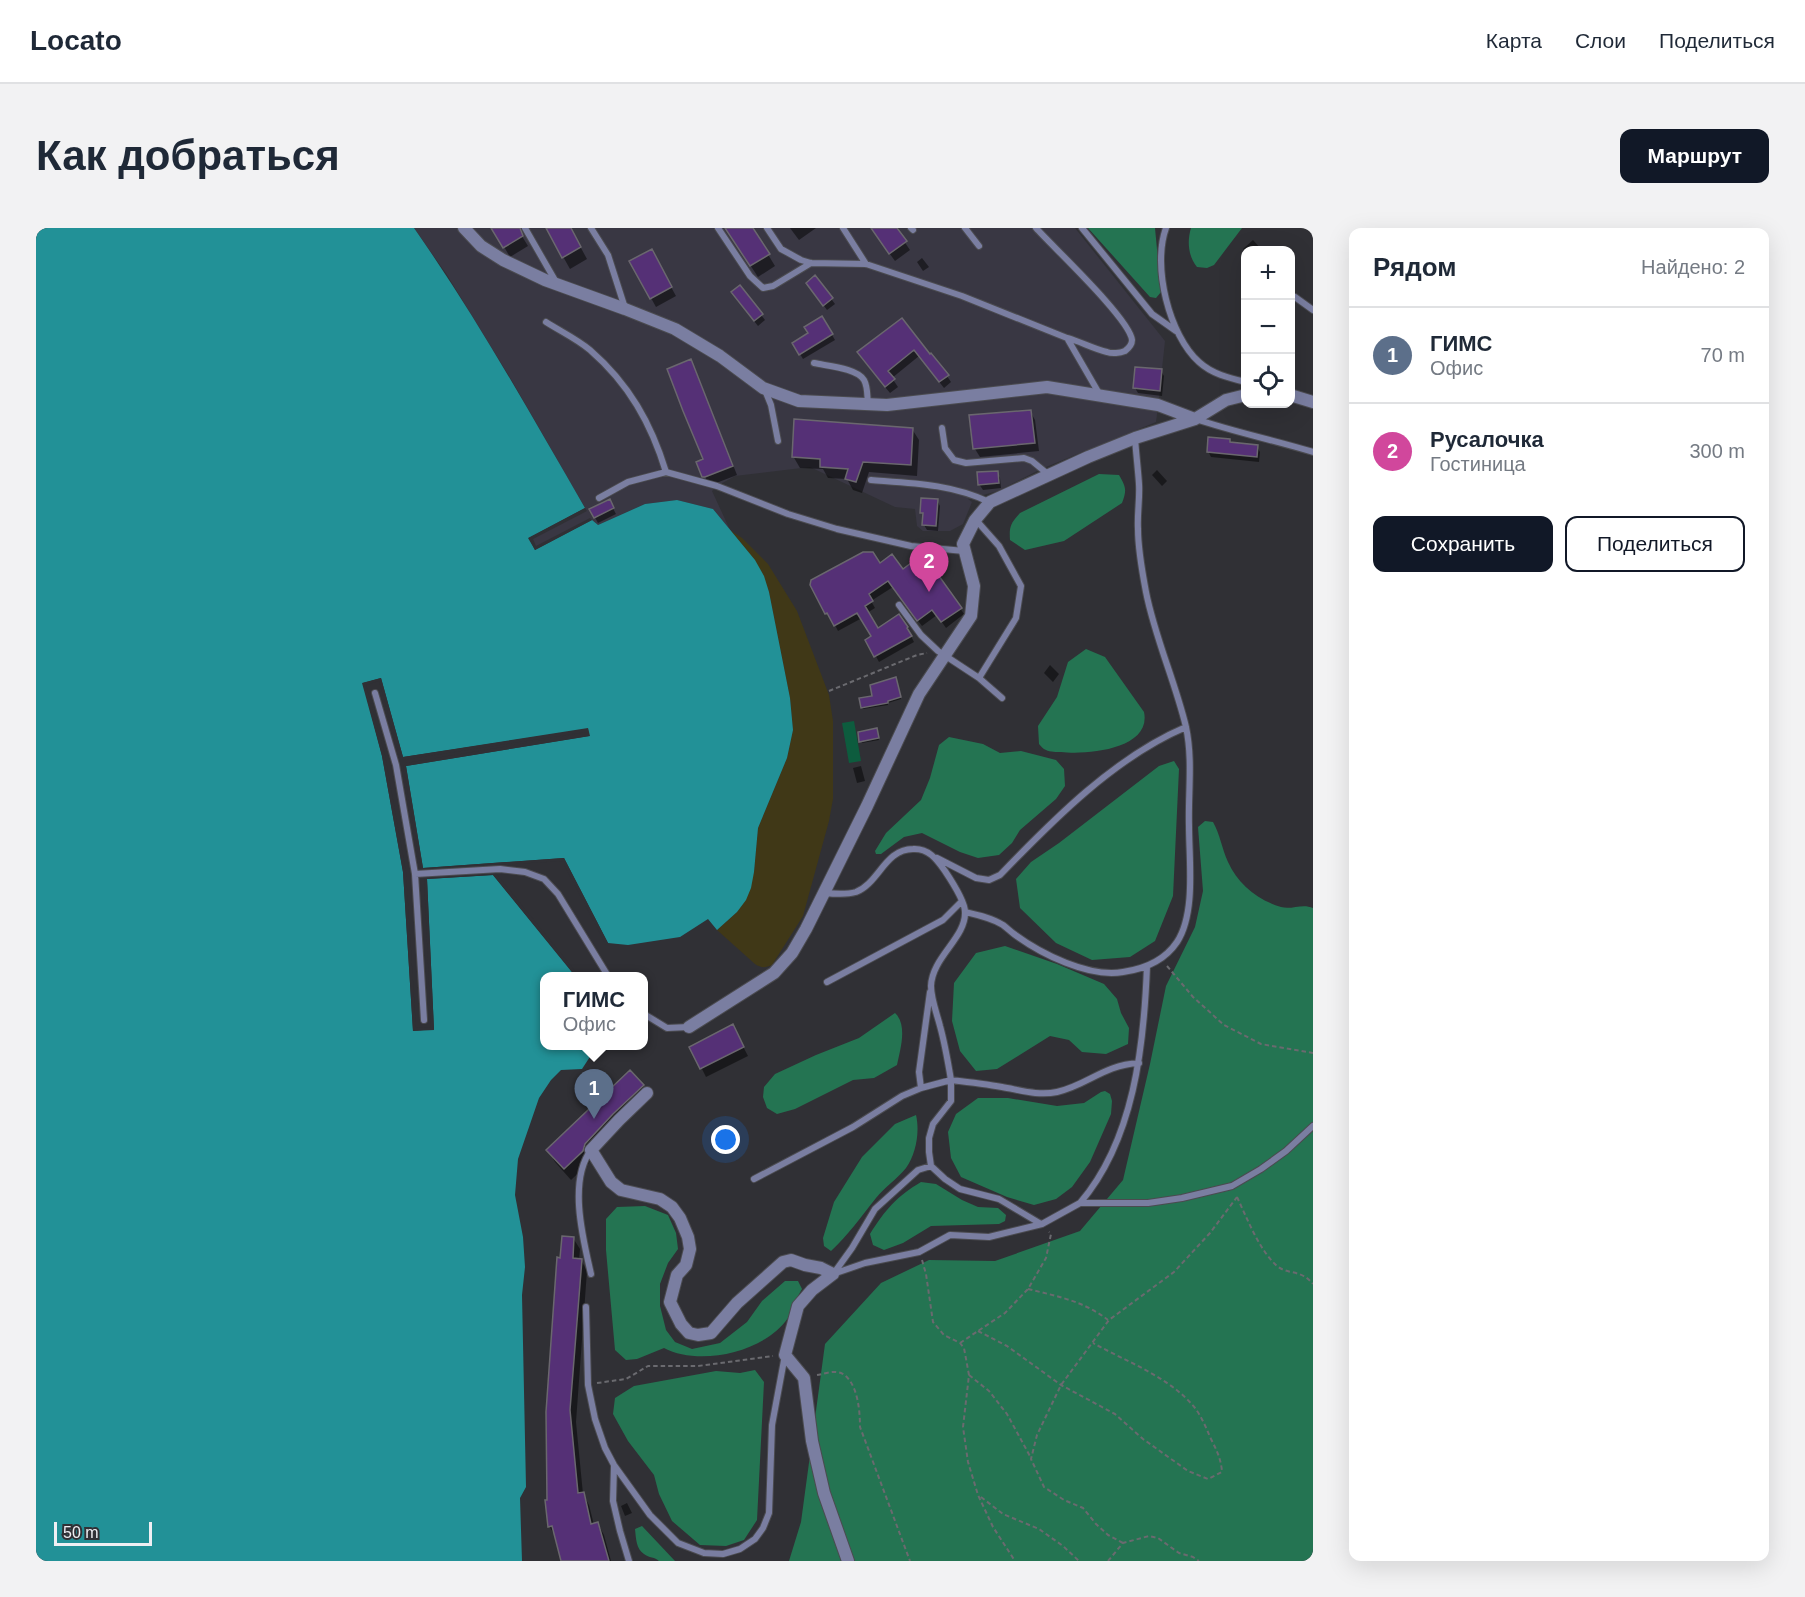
<!DOCTYPE html>
<html lang="ru">
<head>
<meta charset="utf-8">
<style>
	body { margin:0; font-family:Arial,sans-serif; background:#f2f2f3; color:#1f2937 }
	.controls { position:absolute; right:18px; top:18px; display:grid; overflow:hidden; border-radius:12px; box-shadow:0 6px 24px #0002 }
	.controls button { width:54px; height:54px; display:grid; place-items:center; padding:0; border:0; border-bottom:2px solid #e0e1e3; background:#fff; color:#1f2937; font:30px sans-serif }
	.scale { position:absolute; left:18px; bottom:15px; width:98px; box-sizing:border-box; padding-left:6px; border:3px solid #efeff3; border-top:0; font-size:16px; line-height:21px; white-space:nowrap; color:#efeff3; -webkit-text-stroke:4px #303035; paint-order:stroke }
	.you { position:absolute; left:690px; top:912px; width:21px; height:21px; margin:-15px; border:4px solid #fff; border-radius:50%; background:#1a73e8; box-shadow:0 0 0 9px #1a73e833 }
	.badge { display:grid; place-items:center; width:39px; height:39px; border-radius:50%; background:#111827; color:#fff; font-size:20px; font-weight:700 }
	.pin { position:absolute; translate:-50% -50px; filter:drop-shadow(0 2px 3px #0008) }
	.pin::after { content:''; position:absolute; top:32px; width:21px; height:18px; background:inherit; clip-path:polygon(0 0,100% 0,50% 100%) }
	.popup { position:absolute; left:504px; top:744px; width:108px; height:78px; box-sizing:border-box; display:grid; place-content:center; border-radius:12px; background:#fff; filter:drop-shadow(0 2px 4px #0005); font-size:20px; white-space:nowrap; color:#747a83 }
	.popup b { font-size:22px; color:#1f2937 }
	.popup::after { content:''; position:absolute; left:50%; top:100%; margin-left:-12px; border:12px solid transparent; border-top-color:#fff }
	.list { margin:0; padding:0; list-style:none }
	h2 { display:flex; justify-content:space-between; align-items:center; height:78px; margin:0; padding:0 24px; font-size:26px }
	h2 small { font-size:20px; font-weight:400; color:#747a83 }
	.list li { display:grid; grid-template-columns:39px 1fr auto; gap:18px; align-items:center; box-sizing:border-box; height:96px; padding:0 24px; border-top:2px solid #e0e1e3 }
	.list b { display:block; font-size:22px; white-space:nowrap }
	.list p { margin:0; font-size:20px; white-space:nowrap; color:#747a83 }
	.list em { font-size:20px; font-style:normal; color:#747a83 }
	.actions { display:flex; gap:12px; padding:18px 24px }
	.actions a { flex:1; padding:14px 0; border:2px solid #111827; border-radius:12px; text-align:center; font-size:21px; color:#111827 }
	.actions .main { background:#111827; color:#fff }
	.icon { flex:none; width:33px; height:33px; fill:none; stroke:currentColor; stroke-width:2; stroke-linecap:round; stroke-linejoin:round }
	.map { position:relative; flex:none; width:1277px; height:1333px; overflow:hidden; border-radius:12px }
	header { display:flex; align-items:center; gap:36px; box-sizing:border-box; height:84px; padding:0 30px; background:#fff; border-bottom:2px solid #e0e1e3 }
	header strong { font-size:28px }
	nav { display:flex; gap:33px; margin-inline-start:auto; font-size:21px }
	.intro { display:flex; align-items:center; justify-content:space-between; box-sizing:border-box; height:144px; padding:0 36px }
	h1 { margin:0; font-size:42px }
	.button { padding:15px 27px; border-radius:12px; background:#111827; color:#fff; font-size:21px; font-weight:700 }
	main { display:flex; gap:36px; padding:0 36px }
	aside { flex:1; background:#fff; border-radius:12px; box-shadow:0 6px 24px #0002 }
	.map>svg:first-child { display:block }
	.built { fill:#393743 }
	.green { fill:#0d5c3e }
	.forest { fill:#247452 }
	.sand { fill:#403817 }
	.water { fill:#229197 }
	.pier { fill:#303035 }
	.shadow { fill:#0007 }
	.building { fill:#553076; stroke:#6a676e; stroke-width:1.5 }
	.lines { fill:none; stroke-linecap:round; stroke-linejoin:round }
	.service-casing { stroke:#4b4b50; stroke-width:8 }
	.minor-casing { stroke:#4b4b50; stroke-width:14 }
	.path { stroke:#6a6a6f; stroke-width:2; stroke-dasharray:4.5 3; stroke-linecap:butt }
	.service { stroke:#7a7ea1; stroke-width:6 }
	.minor { stroke:#7a7ea1; stroke-width:12 }
</style>
</head>
<body>
<header>
<strong>Locato</strong>
<nav><a>Карта</a><a>Слои</a><a>Поделиться</a></nav>
</header>
<div class="intro"><h1>Как добраться</h1><a class="button">Маршрут</a></div>
<main>
<div class="map">
<svg width="1277" height="1333" viewBox="0 0 1277 1333">
	<rect width="100%" height="100%" fill="#303035"/>
	<path class="built" d="M378,0h661l90,113 -3,28 -27,-2 -2,21 27,3 -4,31 -115,47 -43,22 -30,8 4,3 -9,22 -13,7h-27l-6,-5 -2,-17 -20,-2 -85,-40 -75,9 -18,10 -5,5 18,39 -17,-21 -36,-9 -32,4 -47,21 -63,25 -7,-12 57,-30 -73,-127 -65,-106z"/>
	<path class="green" d="M818,493l7,40 -12,2 -7,-40z"/>
	<path class="forest" d="M1052,0h67l6,64 -5,6 -6,-1z
		M1155,0h51l-28,37 -7,3 -10,-1c-9,-11 -10,-26 -6,-39z
		M1063,246l20,1c7,12 8,15 3,28l-58,38 -39,9 -15,-10c-1,-14 1,-17 10,-27z
		M1050,421l19,8 39,55c8,38 -59,43 -83,40 -4,0 -11,0 -15,-2 -3,-1 -5,-4 -7,-6l-1,-18 19,-29 11,-35z
		M913,509l34,7 17,9 21,-2 35,9 8,9 1,17 -9,13 -36,31 -8,13 -13,12 -21,3 -18,-6 -38,-19 -18,4 -23,17h-5l-1,-3 11,-18 35,-33 9,-22 9,-33z
		M1138,533l5,8 -6,127 -18,45 -25,16 -38,3 -36,-17 -36,-35 -4,-29 15,-17 28,-19 100,-77z
		M1169,593l8,1c7,12 9,27 15,40 10,22 29,38 53,45 11,3 21,-4 32,1v653h-524l12,-39 24,-178 56,-61 48,-23 66,1 85,-30 43,-51 27,-116 16,-78 29,-59 8,-36 -5,-64z
		M969,718l52,18 47,20 13,15 4,14 8,15 -1,16 -22,10 -24,-2 -13,-12 -19,-4 -53,33 -21,2 -16,-20 -8,-30 2,-38 22,-30z
		M859,785c13,12 5,37 2,52l-23,13 -21,2 -58,29 -18,5 -10,-6 -4,-11 1,-10 11,-13 41,-19 43,-17z
		M1069,863l5,3 2,7 -1,13 -21,48 -18,25 -16,12 -22,6 -27,-8 -46,-20 -10,-19 -3,-26 8,-18 22,-16h30l49,8 27,-3 17,-11z
		M880,887c4,17 0,39 -10,53 -9,11 -21,19 -30,30 -15,19 -28,37 -45,53l-7,-5 -1,-8 11,-36 28,-45 33,-33z
		M885,954l15,2 26,16 16,7 20,1 8,7 -1,6 -6,3 -68,2 -28,17 -19,7 -11,-5 -3,-11c15,-24 27,-38 51,-52z
		M609,978l23,9 8,18 2,16 -10,14 -8,21v22l6,24 9,12 17,7 28,-6 27,-21 15,-21 23,-20h13l4,8c-6,9 -8,20 -14,29 -23,34 -88,49 -124,30l-27,11 -11,1 -11,-10 -9,-100v-31l11,-12z
		M719,1142l9,12 -7,138 -13,20 -18,6 -26,-1 -28,-24 -13,-27 -5,-19 -26,-34 -15,-27 2,-16 19,-12 82,-15 24,2z
		M606,1298l33,35h-16c-4,-4 -10,-3 -15,-7 -8,-5 -8,-16 -9,-25z"/>
	<path class="sand" d="M694,302l12,8 26,26 29,47 32,84 4,26v78l-4,22 -26,95 -31,49c-7,3 -11,3 -17,-1l-38,-34 20,-18 17,-40 4,-44 29,-70 6,-28 -3,-32 -21,-106c-9,-27 -21,-41 -39,-62z"/>
	<path class="water" d="M0,0h378c63,90 116,185 171,280l-56,30 6,12 57,-30 6,5 47,-21 32,-4 36,9 42,51 9,16 5,16 21,106 3,32 -6,28 -29,70 -4,44 -3,16 -5,12 -9,12 -20,18 -9,-11 -28,18 -52,8 -20,-2 -44,-85 -141,10 -17,-102 183,-30 -1,-7 -185,28 -22,-79 -18,5 19,73 21,116 10,159 21,-2 -7,-150 66,-4 82,101h-31v70h53l-15,23 -21,1 -10,10 -12,18 -21,61 -3,36 8,42 2,30 -3,28 4,192 -6,11 2,63h-486z"/>
	<path class="pier" d="M549,280l2,3 -54,28 3,7 54,-28 2,2 -57,30 -7,-12z
		M345,450l22,79 185,-29 2,8 -184,30 17,102 141,-10 44,85 -2,2 -44,-84 -141,9 -18,-104 3,-3 180,-30v-1l-184,28 -2,-2 -21,-77 -13,4 19,70 21,117 10,156 15,-1 -7,-148 2,-3 69,-4 81,100 -2,2 -81,-99 -66,4 7,151 -21,1 -10,-159 -21,-116 -20,-73z"/>
	<path class="shadow" d="M457,0h24l11,18 -18,11z
		M511,0h23l17,31 -17,10z
		M690,0h26l23,38 -17,11z
		M754,0h26l-17,12z
		M835,0h24l15,22 -15,11z
		M1217,12l9,10h-16v2l-3,-3z
		M615,23l25,45 -20,11 -25,-45z
		M886,30l7,9 -6,4 -6,-9z
		M779,49l20,27 -8,6 -16,-22z
		M704,59l25,33 -7,6 -22,-28z
		M786,90l13,22 -32,19 -9,-15 16,-10z
		M865,92l46,56 4,6 -7,6 -25,-32 -27,22 6,9 -8,6 -28,-34 -4,-7z
		M654,133l5,8 42,106 -26,10 -7,-9 1,-16z
		M1125,143l3,5 -2,20 -24,-3 -3,-5z
		M994,183l5,9 4,31 -59,6 -5,-8z
		M876,201l7,11 -2,36 -48,-4 -7,21 -9,-3 -6,-11 -19,-1 -5,-9 -23,-1 -7,-12z
		M1193,212l2,4 26,3 3,5 -1,10 -48,-5 -3,-6z
		M1121,242l10,11 -5,5 -10,-11z
		M961,244l3,6 1,10 -18,2 -4,-6z
		M901,272l3,6 -2,25 -11,-1 -3,-5v-7l-2,-5z
		M573,273l7,13 -18,9 -7,-13z
		M843,337l24,6 17,-1 40,38 4,6 -18,14 -9,-13 -15,11 -29,-39 -22,14 4,7 -8,5 11,17 29,-2 7,14 -35,20 -12,-22 6,-3 -11,-19 -24,13 -6,-12h-2l-18,-34z
		M1014,437l9,9 -6,8 -9,-9z
		M860,453l5,18 -13,4v2l-25,4 -1,-2 12,-10z
		M841,504l2,8 -17,3 -1,-2z
		M825,538l4,15 -8,2 -4,-15z
		M701,807l11,21 -42,21 -15,-30z
		M594,844l13,14 7,12 -31,28 -28,30 -2,7 -18,17 -16,-18 -7,-12z
		M537,1010l7,11 -1,11h2l6,11 -11,151 7,72 6,11 5,20 4,-1 6,11 7,26h-48l-7,-24 -7,-11 13,-267z
		M591,1275l5,10 -7,3 -4,-10z"/>
	<path class="building" d="M455,0h29l3,8 -20,12z
		M510,0h25l10,19 -19,11z
		M689,0h28l17,26 -20,12z
		M835,0h26l10,13 -18,13z
		M616,21l20,38 -22,12 -21,-38z
		M779,47l18,23 -10,8 -17,-23z
		M704,57l23,29 -9,7 -23,-29z
		M786,88l11,18 -34,21 -7,-12 16,-10 -4,-6z
		M866,90l28,36 1,-1 18,22 -10,7 -25,-32 -26,21 7,8 -10,8 -28,-35z
		M655,131l42,107 -28,11h-3l-6,-15 7,-3 -20,-48 -16,-42z
		M1099,139l27,2 -2,22 -27,-3z
		M995,182l4,33 -62,6 -4,-34z
		M758,191l119,9 -2,37 -48,-3 -7,20 -11,-3 3,-10 -28,-2v-8l-28,-2z
		M1172,209l22,2v3l28,3 -1,12 -50,-5z
		M962,243l1,12 -21,2 -1,-13z
		M885,270l17,1 -2,27 -14,-1 1,-12h-3z
		M574,271l4,9 -20,10 -5,-9z
		M827,324h10l7,11 12,-9 11,15 12,-9 5,8 9,-6 33,46 -21,14 -9,-12 -15,11 -29,-40 -19,13 4,7 -8,5 13,22 21,-14 9,13 -1,1 5,8 -38,21 -9,-17 6,-4 -14,-23 -23,13 -7,-13 -2,1 -15,-29 1,-5z
		M860,449l5,20 -13,4v2l-27,5 -2,-10 13,-2 -2,-11z
		M841,500l2,10 -20,4 -1,-10z
		M697,796l11,23 -44,22 -11,-22z
		M594,842l14,15 -31,29 -28,30 -2,7 -19,18 -18,-19z
		M526,1008l12,1 -1,21 9,1 -12,151 8,83 6,-1 7,32 7,-2 11,39h-48l-9,-35 -4,1 -3,-27h2l-1,-88 11,-155 3,1z"/>
	<g class="lines">
		<defs>
			<path id="service" d="M489,0l31,54
				M555,0l17,27 17,53
				M682,0l32,48 13,12 10,-2 38,-23
				M731,0l14,21 20,11 10,3 55,1 96,32 105,42 33,57
				M807,0l23,36
				M875,0l2,2
				M929,0l14,18
				M1000,0c18,20 94,91 96,112 0,5 -3,8 -7,11 -5,2 -13,3 -18,1 -13,-3 -26,-10 -39,-14
				M1046,0l70,86 24,17
				M1130,0c-14,38 3,107 33,134 13,12 30,16 47,20
				M1259,69l18,13
				M510,94c14,9 31,17 44,28 39,34 61,73 76,122
				M778,135c13,3 43,5 50,17 4,7 3,16 4,24
				M728,160l7,17 7,36
				M1160,191c38,13 78,21 117,33
				M906,200l3,20 9,12 12,3 58,-5 8,3 17,14
				M835,252c40,3 81,4 118,22
				M563,270l29,-16 38,-10 51,14 71,28 49,15 74,17 53,5
				M940,292l23,26 22,40 -5,32 -37,60
				M863,377l22,30 17,16 41,27 23,20
				M339,465l21,72 19,109 9,146
				M901,630l39,20 13,2 11,-5c53,-55 115,-118 186,-148
				M379,646l85,-5 25,3 19,7 14,15 50,82
				M929,684c13,3 27,6 38,13 4,3 7,6 11,9 27,20 75,44 109,38 21,-3 42,-12 54,-30 19,-29 12,-82 12,-116 -1,-33 4,-66 -3,-99 -11,-46 -31,-89 -40,-135 -4,-21 -8,-42 -8,-63 -1,-15 2,-30 1,-45 -1,-15 -3,-31 -4,-46
				M791,754l116,-62 18,-18
				M608,786l23,14 22,-1
				M885,860l-2,-16 11,-80
				M555,922c-23,31 -8,89 0,124
				M718,951l99,-52 49,-31 19,-8 30,-8c-3,-18 -6,-36 -11,-54 -3,-12 -9,-27 -9,-40 1,-29 35,-48 34,-74 0,-10 -14,-32 -20,-41 -8,-11 -16,-23 -32,-22 -28,0 -34,34 -57,43 -10,3 -21,2 -31,1
				M1044,975c54,-63 64,-157 67,-237
				M1005,996l-42,-25 -39,-10 -15,-10 -14,-13 -2,-14v-14l4,-14 18,-23v-21c17,2 34,4 51,7 18,3 36,9 55,5 31,-7 46,-27 82,-29
				M798,1045l18,-25 23,-39 43,-39 13,-4
				M797,1046l32,-11 54,-11 31,-17 39,2 53,-13 38,-21h68l34,-5 50,-12 29,-17 25,-18 27,-25
				M550,1079l2,78 7,34 10,29 9,17 36,50 28,28 26,10 19,1 17,-5 15,-10 8,-11 6,-15 3,-88 13,-70
				M578,1238l-1,35 7,30 9,30"/>
			<path id="minor" d="M428,0l17,18 22,14 42,20 80,29 50,20 45,27 43,32 36,13 88,4 160,-18 111,18 37,14
				M1254,167l23,7
				M653,799l85,-54 18,-20 14,-24 61,-123 52,-112 52,-78 3,-30 -11,-42 12,-24 15,-18 98,-45 47,-19 60,-19 31,-19 20,-5
				M611,865l-28,27 -28,30 20,32 10,8 39,9 12,8 8,11 8,19 2,12 -4,16 -9,10 -7,27 11,22 8,9 9,2 13,-2 26,-30 46,-41 8,-2 14,5 16,3 12,6 -21,16 -14,16 -13,49 19,23 8,63 12,52 24,68"/>
		</defs>
		<use href="#service" class="service-casing"/>
		<use href="#minor" class="minor-casing"/>
		<path class="path" d="M793,463l88,-36 10,-2
			M1131,738l26,31 31,28 37,19 52,9
			M1201,969c10,21 22,53 40,69 11,9 24,3 36,18
			M886,1032l4,14 7,48 11,13 16,8 4,5 5,27 -6,52 5,35 10,33 15,32 22,34
			M992,1061c28,7 56,12 80,31
			M942,1103l29,15 54,39 54,29 28,25 45,32 20,8 14,-7c-1,-14 -6,-23 -12,-35 -4,-10 -9,-21 -15,-29 -25,-31 -68,-46 -102,-65
			M924,1115l45,-30 23,-24 18,-31 5,-24 -2,-2
			M781,1147c7,-1 16,-5 24,-2 17,8 19,39 19,54l50,134
			M933,1147l20,16 18,23 24,44
			M561,1155l29,-4 22,-13h50l75,-10
			M945,1269l22,17 36,15 24,17 16,15
			M1087,1315l-15,-8 -12,-11 -13,-16 -19,-8 -20,-13 -13,-28 6,-24 24,-50 48,-65 65,-48 36,-39 27,-36
			M1072,1333l15,-18 26,-7 9,2 21,15 14,4 6,4"/>
		<use href="#service" class="service"/>
		<use href="#minor" class="minor"/>
	</g>
</svg>
<div class="controls">
<button>+</button>
<button>−</button>
<button><svg class="icon" aria-label="locate" viewBox="0 0 24 24"><circle cx="12" cy="12" r="6"/><path d="M12 2v4M12 18v4M2 12h4M18 12h4"/></svg></button>
</div>
<div class="scale">50 m</div>
<div class="you"></div>
<div class="pin badge" style="left:558px;top:891px;background:#5c6f8a">1</div>
<div class="popup"><b>ГИМС</b>Офис</div>
<div class="pin badge" style="left:893px;top:364px;background:#d1479c">2</div>
</div>
<aside>
<h2>Рядом<small>Найдено: 2</small></h2>
<ul class="list">
<li><span class="badge" style="background:#5c6f8a">1</span><div><b>ГИМС</b><p>Офис</p></div><em>70 m</em></li>
<li><span class="badge" style="background:#d1479c">2</span><div><b>Русалочка</b><p>Гостиница</p></div><em>300 m</em></li>
</ul>
<div class="actions"><a class="main">Сохранить</a><a>Поделиться</a></div>
</aside>
</main>
</body>
</html>
